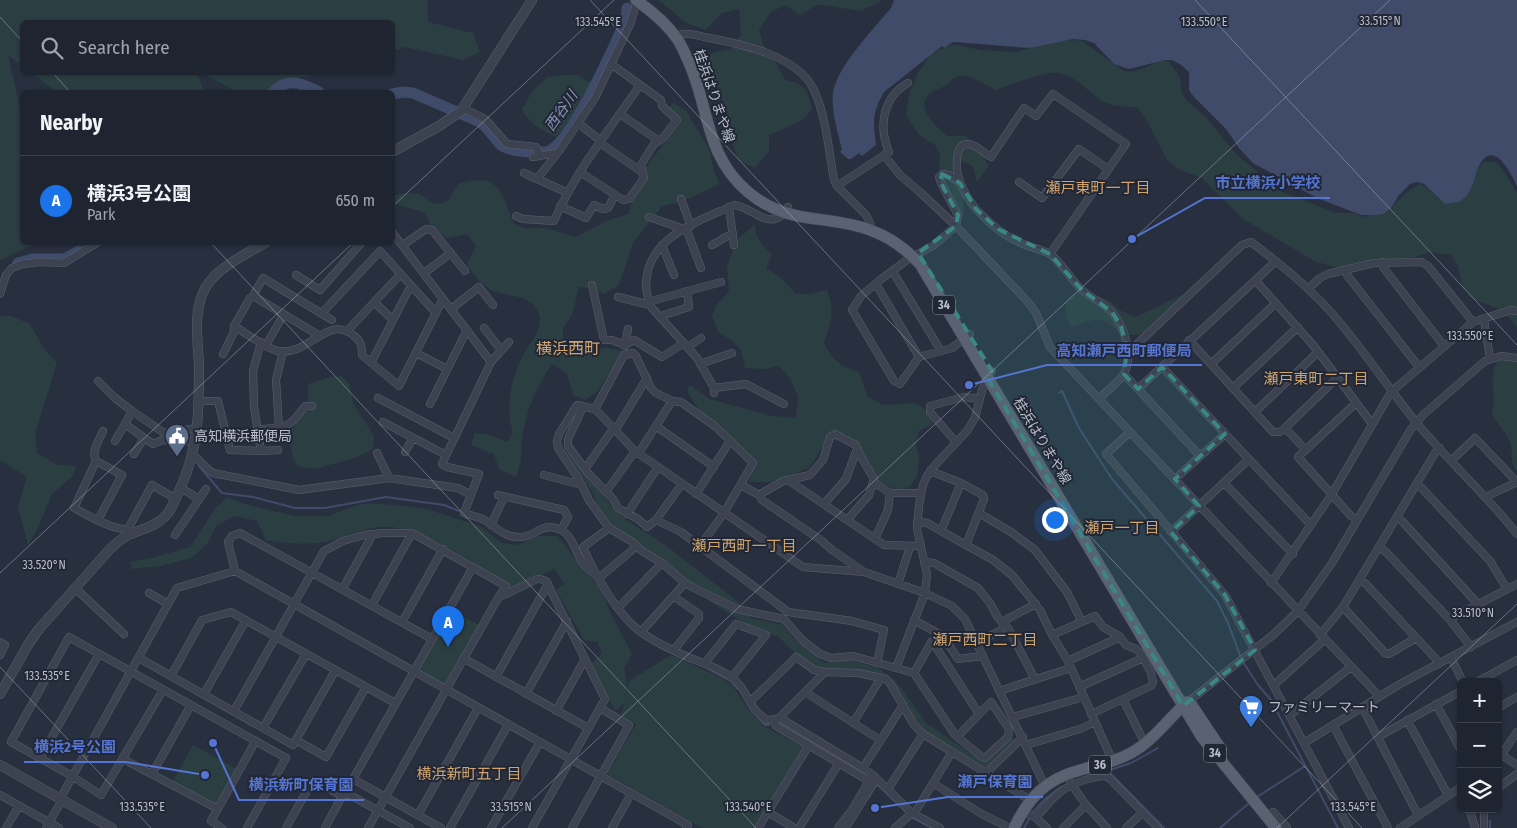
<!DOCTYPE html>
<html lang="en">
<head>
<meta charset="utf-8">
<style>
	body { margin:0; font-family:"Fira Sans Condensed","Noto Sans JP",sans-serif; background:#2b303c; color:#f1f3f6 }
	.controls { position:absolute; right:15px; bottom:15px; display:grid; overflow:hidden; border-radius:8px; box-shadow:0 1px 4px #0004 }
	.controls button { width:45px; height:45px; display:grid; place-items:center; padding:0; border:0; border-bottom:1px solid #3c414c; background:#1e2430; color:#f1f3f6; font:25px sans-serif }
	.you { position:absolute; left:1054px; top:519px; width:18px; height:18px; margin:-12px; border:4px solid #fff; border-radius:50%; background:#1a73e8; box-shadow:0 0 0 8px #1a73e833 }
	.badge { display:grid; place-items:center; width:32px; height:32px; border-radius:50%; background:#1a73e8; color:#fff; font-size:16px; font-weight:700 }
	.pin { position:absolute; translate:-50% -41px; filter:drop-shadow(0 1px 2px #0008) }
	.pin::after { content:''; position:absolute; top:26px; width:18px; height:15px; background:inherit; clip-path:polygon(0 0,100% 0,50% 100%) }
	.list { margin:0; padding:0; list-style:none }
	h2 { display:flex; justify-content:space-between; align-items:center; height:65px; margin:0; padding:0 20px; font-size:21px }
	h2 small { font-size:16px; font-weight:400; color:#a1a4ab }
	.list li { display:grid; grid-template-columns:32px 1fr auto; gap:15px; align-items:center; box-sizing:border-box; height:90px; padding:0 20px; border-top:1px solid #3c414c }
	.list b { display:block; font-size:19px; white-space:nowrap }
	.list p { margin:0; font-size:16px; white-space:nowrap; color:#a1a4ab }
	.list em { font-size:16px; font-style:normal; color:#a1a4ab }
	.icon { flex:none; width:28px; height:28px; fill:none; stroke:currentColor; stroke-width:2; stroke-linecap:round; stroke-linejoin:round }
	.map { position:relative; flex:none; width:1517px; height:828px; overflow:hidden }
	.search { position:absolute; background:#1e2430; box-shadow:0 1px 4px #0004; left:20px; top:20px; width:375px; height:55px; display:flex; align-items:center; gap:12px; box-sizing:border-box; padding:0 18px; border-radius:8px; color:#a1a4ab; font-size:19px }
	.panel { position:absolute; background:#1e2430; box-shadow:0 1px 4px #0004; left:20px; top:90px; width:375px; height:155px; border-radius:8px }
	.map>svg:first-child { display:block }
	.green { fill:#2b3e42 }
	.water { fill:#3f4b68 }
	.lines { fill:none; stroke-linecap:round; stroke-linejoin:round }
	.stream { stroke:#3f4b68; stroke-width:2 }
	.river { stroke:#3f4b68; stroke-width:11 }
	.minor-casing { stroke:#5a606d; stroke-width:8 }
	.tertiary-casing { stroke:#5a606d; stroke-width:10 }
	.primary-casing { stroke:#464b59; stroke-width:12 }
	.minor { stroke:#3c4250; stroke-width:7 }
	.tertiary { stroke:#3c4250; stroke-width:9 }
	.primary { stroke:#5a6170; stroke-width:11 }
	.marked { fill:#3a8885; fill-opacity:0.2; stroke:#3a8885; stroke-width:4; stroke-dasharray:10 6; stroke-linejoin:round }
	.ticks { fill:none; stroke:#b9beca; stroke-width:1; stroke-opacity:0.45 }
	.labels { text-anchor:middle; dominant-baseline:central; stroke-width:4; stroke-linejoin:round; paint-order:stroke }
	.shield { fill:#212735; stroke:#8b919d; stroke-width:1 }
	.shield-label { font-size:12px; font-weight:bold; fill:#b9beca }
	.street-label { font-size:14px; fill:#b9beca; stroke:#212735 }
	.poi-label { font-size:14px; fill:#b9beca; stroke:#212735; text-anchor:start }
	.water-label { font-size:15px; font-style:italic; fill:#8390b0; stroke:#212735 }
	.neighbourhood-label { font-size:15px; fill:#cfa46f; stroke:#212735 }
	.quarter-label { font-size:16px; fill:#cfa46f; stroke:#212735 }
	.ticks-label { font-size:12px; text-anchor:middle; fill:#b9beca; stroke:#212735; stroke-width:4; stroke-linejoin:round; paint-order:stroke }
	.leader { fill:none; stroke:#5475d3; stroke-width:2 }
	.callout-dot { fill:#5475d3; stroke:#212735; stroke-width:2 }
	.callout-label { font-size:15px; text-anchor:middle; font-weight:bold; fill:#5475d3; stroke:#212735; stroke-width:4; stroke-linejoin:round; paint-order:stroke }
</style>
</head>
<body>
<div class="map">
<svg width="1517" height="828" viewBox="0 0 1517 828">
	<rect width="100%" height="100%" fill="#283040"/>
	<path class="green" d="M0,0h427l1,22 45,11 7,19 -17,8 -58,-13 -12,4 -1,-29h-370v44l-14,-11 14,61v126l15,1 -37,17z
		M659,0h222l-3,3 -18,8 -29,-5 -14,-1 -17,10 -15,-10 -14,7 -12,18 4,15 8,8 14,27c21,4 23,10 27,30l-11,11 -32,14v16l-14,17c-4,-2 -10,-4 -14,-7 -10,-11 -8,-28 -12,-41 -7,-21 -14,-42 -25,-61l11,-7 15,-3 11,-14 -2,-26 -17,4 -17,17 -20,-8z
		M1078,40l7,3 39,28c12,3 26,-5 36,-11l9,2 11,15 1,13 5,10 19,16 30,37 45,38 56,22h18l9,4 17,-4 10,-4 18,-18 11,-7 7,3 15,13 9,4 10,-3 9,-8 4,-19 11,-12h12l7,8 14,23v134l-7,-9 -11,-9 -26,-10 -11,-13 -4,-20 -7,-11 -22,-3 -13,5 -43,4 -24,7h-11l-24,-7 -72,-43 -40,-40 -22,-8 -13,-10 -22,-43 -9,-10c-8,0 -19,0 -27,-3 -18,-7 -29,-26 -49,-31 -12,-3 -50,12 -64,17 -9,-5 -21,-12 -32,-14 -8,-2 -13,5 -19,10 -5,3 -13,4 -17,9 -12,14 9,32 19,41h19l11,12 12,18 -12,16 -4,-16 -12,-5 -3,8 5,23 1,24 -5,1 -17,-33 -3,-14 1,-16 -5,-9 -17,-11 -12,-20 4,-22 8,-19 13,-19 19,-9h8l23,5 35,2 34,-10z
		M31,73h166l7,19h-146z
		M203,73h129l-46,6 -22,13h-27z
		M563,75h15l14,9c-5,19 -19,42 -37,52 -14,-5 -27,-14 -33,-27l11,-19 15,-13z
		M674,103l12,8 23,38 5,22 6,13 -39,18 -19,4 -29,37 -14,42 -15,9 -10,-5 -15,-2 -7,28 -9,13v18l15,6 29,-4 15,3 -24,40 -13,9 -12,-5 -6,-21 -15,-10c-15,22 -27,48 -30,75 -1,16 0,23 -6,38l-17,-8 -5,-15 -23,-9 4,-12 11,1 21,8 6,-9c-8,-25 -2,-55 10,-78 7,-13 21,-26 16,-41 -7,-22 -34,-16 -49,-25 -11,-7 -17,-15 -23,-25l9,-18 -9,-12 -20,4 -15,-9 -6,-16 -33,-10 -1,-7 13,-3 15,1 10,8 11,2 8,-4 9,-16c40,-12 43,5 55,39l11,5h20l32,9 32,-17 21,-6 7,-28 7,-15 37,-48 -12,-15z
		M755,225c0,13 7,20 17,29l-6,14 15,10 15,16h12l19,-4c9,19 3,34 -3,53 10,18 15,23 35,29l8,24 16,9 32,-2 16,10 2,11 -14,7 -3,12 3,14 -2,20 -8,10 -10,3 -24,-9 -29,-47 -16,1 -21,33 -38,14h-22l6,-18 -7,-10 -29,-30 -15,-6 -17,-27 3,-6 19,14 63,17 24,2 2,-21 -8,-19 -11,-12 -14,3 -20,-1 -4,-17 -7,-9 -16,-10 -6,-17 6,-12 11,-11 -2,-25 9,-27z
		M1077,291l10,5 7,-1 16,6 9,9 17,7 48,-23 -32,33 -13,8h-16c-22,-21 -25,-17 -51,-8l-5,-8 -2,-16z
		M0,316h11l19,8 14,25 13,14 -22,71 2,19 20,12 19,1 -4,11 -20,17 -14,34 -10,17 -10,-38 9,-30 -27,-17z
		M1517,355v115h-2c-5,-10 -2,-14 -4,-24 -2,-10 -14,-23 -19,-32 5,-18 -4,-35 5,-52z
		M342,376l7,8 4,19 21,33 -1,13 -18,9 -40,11 -17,-3 -5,-7 -4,-21 3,-9 16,-26v-19l22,-7z
		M563,448l34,37 14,21 17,15 40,26 69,54 14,17 32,7 13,16 28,22 26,-3 30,9 16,12 30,42 53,36 29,-23 10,4 -28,27h-15l-38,-21 -20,-22 -24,-34 -13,-13 -33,-9 -23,6 -22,-14 -24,-24 -20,-5 -46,-28 -28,-25 -77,-54 -11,-15 -2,-14z
		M227,497l18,7 49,12h35l22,-9 17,-4 37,3 22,3 52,17 23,17 16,2 20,-9h20l21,28 22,25 8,21 23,44 -8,14 3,16 -2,15 4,-18 42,-26 49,22 13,9 15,23 17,18 38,20 -50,81h-51l-95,-54 29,-50 -15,-9 4,-13 -10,9 -23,-48 10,-9 -4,-12 -14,-2 -28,-50 9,-6 -11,-15 -40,20c-34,-21 -85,-60 -125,-62 -24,-2 -47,13 -70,16 -17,2 -36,0 -53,-3l-9,-19 -22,-5 -18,9 -10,19 -16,14 -30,8 -29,3 -2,-7 22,-4 38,-11 25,-38z
		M452,610l27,15 -34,60 -28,-15z
		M193,745l44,24 -20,36 -44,-24z"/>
	<path class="water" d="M894,0h623v186c-6,-12 -22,-47 -37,-22 -5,9 -6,21 -12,30 -2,3 -6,6 -9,8l-14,2 -21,-20 -7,-2 -7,2 -11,11 -8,13 -8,6 -7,1h-15l-44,-17 -64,-35 -14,-15 -13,-19 -32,-32 -5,-7v-18l-9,-8 -8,-4h-7l-36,9 -15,-5 -20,-21 -9,-3 -12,-1 -43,9 -77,-6 -9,6 -2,-2 -58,46c-12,21 -11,30 -8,53l-14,11 -3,-3 -8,6h-3l-8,-7 2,-2c-4,-18 -11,-38 -9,-57 4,-27 41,-64 58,-85z"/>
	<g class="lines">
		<path class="stream" d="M1059,393l3,-2 17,37 33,51 105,122 11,22 13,35
			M199,466l23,27 31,4 42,11h30l61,-11 58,8 15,6
			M659,647l28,13
			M1243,662l15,23 13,15 67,128
			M707,668l24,13 7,8
			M758,717l7,8h4
			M781,723l87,54
			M1107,771l24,-8 27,-15
			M1108,771l56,57
			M878,785l29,28
			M1257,797l48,-31
			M1033,812l12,-13 16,-12
			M913,818l19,10
			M1490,821v7
			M1024,828l5,-9
			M1220,828l29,-25"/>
		<path class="river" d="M273,92c16,-16 29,-8 46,0
			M392,94l11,-2 10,1 67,29c8,6 13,14 19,21 11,11 33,8 47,9 25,-6 68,-106 80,-132l1,-12
			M18,263l15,-4h31l15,-8"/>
		<defs>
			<path id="minor" d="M682,34c8,-1 14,1 22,3 34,6 94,18 110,53 12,26 15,62 20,90l3,6 29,29 4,8
				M463,108l22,11 22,25 29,3 4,9
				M620,114l39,27
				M578,123l23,18
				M600,143l42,29
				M884,155l16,20 21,18 35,33 72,76 8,11 14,34 329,349
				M533,157l24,-4
				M580,172l43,28 6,-1 15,-21 -3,-13 13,-21 9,-6 14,-18 -15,-14 -1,-6 -50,-36
				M524,173l44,20
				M537,179l22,-28 36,-53 36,-76 6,-22
				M1019,182l23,16 37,-49 29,20
				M960,183l-11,-8 -7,-1 -3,3 2,6 17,32 -2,11 -22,19 -27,15 -27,20 -19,16 -9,14 42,71 6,3 19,-27 33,-9 18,-14
				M837,186l52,-34c-11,-26 -6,-55 19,-69
				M681,199l10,27
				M560,206l26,12 8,-13 9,4 5,-1 7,-13
				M729,207l5,38
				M516,216l7,3 31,2c21,-49 56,-92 86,-136
				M649,217l35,12
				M686,228l15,40
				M392,232l99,130
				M403,245l23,-16 6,1 33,41
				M662,245l12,30
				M712,245l21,-12
				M1050,254l76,-110 -73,-50 -17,22 -12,-8 -33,49c-8,-4 -13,-12 -23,-13 -6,0 -9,4 -10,9 -5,21 5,40 18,56 13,14 28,27 45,34 9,5 21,6 29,11 12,9 20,24 30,34 9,9 22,14 31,23 13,14 24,46 12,64 -6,9 -17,16 -24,24
				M1382,262l1,5 61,79
				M1345,270l2,5 72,92
				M893,272l48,79
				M424,273l27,-20
				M296,275l24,15 42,-48
				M1256,281l57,64 57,76 4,1
				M876,284l43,73
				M592,285l12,55h8l13,5 9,-5 28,17 22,-14
				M1309,288l11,-10 8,-4 46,-11 48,-1 6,4 45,56
				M0,294l6,-19 6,-7 10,-4 18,-2 24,1 34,-21
				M253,296l10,-18 69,42
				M618,297l32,8
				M374,302l19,18
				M648,302l73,-20
				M451,309l28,-22 14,18
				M322,313l58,-62 56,62
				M664,315l25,-8 -2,-16
				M1484,319l6,40
				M234,326c10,6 35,24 44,25 31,6 49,-37 75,-16 8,6 9,10 9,20l37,31 44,-87
				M484,328l17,22
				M348,330l49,-52
				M1189,340l84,92h7l5,-4 52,-50
				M509,342l-18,20 -49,102 5,3 32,7 -15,39c7,3 16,4 22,8 9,6 19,16 31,16 19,2 25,-19 47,-5 9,6 12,21 18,30 5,6 11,11 17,16l38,-32
				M266,345l18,-31
				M625,346l3,-17
				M688,347l13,-9
				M1127,349l8,-3 107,-101 9,-3c33,25 64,50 90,82 26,31 48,65 74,97 32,39 71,73 102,113
				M416,353l31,16
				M223,354l11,-22v-6l16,-28 3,-2 67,40
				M371,363l37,-72
				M700,364l32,-11
				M1211,364l65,-61
				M1162,367l149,158
				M1124,374l14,15 138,-128
				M98,381l17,17 17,13
				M714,388l32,-4 38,20
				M1233,388l65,-61
				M1138,389l62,67
				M714,393v-5l-17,-30 -45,-50c-6,-11 -7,-21 -5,-33 7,-41 55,-55 87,-70 19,1 37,31 54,2
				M378,398l76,40
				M198,401h20l12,49 31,1 -7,-44 -1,-36 8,-29
				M1356,403l-58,54 53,59 6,4
				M430,404l37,-74
				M583,407l-15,32v7l20,27 25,26 5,9 20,11 9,8 9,-7 26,-36
				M595,409l29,-54 9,-2 3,3 15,32 5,5 16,8 9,1 35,25 37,36 -29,50 -24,33
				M1255,412l63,-60
				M383,422l63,33
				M125,424l7,-13 32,22 33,-5
				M656,426l58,41
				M279,427l-3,-47 7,-29
				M1285,428l21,22
				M257,430c29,-4 31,0 48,-24h7
				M615,431l32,-53
				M1130,432l-24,22 119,141 124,233
				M115,441l10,-17 28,20 9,-4 34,2
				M956,442l-26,-30v-6l34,-9 16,2
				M261,451l17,-1
				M405,452l8,-14
				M377,453l12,25
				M134,454l10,-16
				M638,454l34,-53
				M193,455c8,6 12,13 20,18l86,17 90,-12 69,10 13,7
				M96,461c-5,-11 3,-20 7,-30
				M1451,461l24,-23 42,44
				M585,469l28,-40
				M930,471l31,12 22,12 1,4 -18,46
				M544,475l38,10
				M1175,479l50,-45
				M788,480l96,65 37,1
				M873,482l17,11h31
				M1224,483l69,71
				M1417,483l73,78 17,28
				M741,485l18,10 24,-14 27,-6 13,-15 7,-23 5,-3 21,11 4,10 14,24 -5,16 -22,25
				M181,488l18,11
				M606,492l29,-41
				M696,494l34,-53
				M498,495l66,15 4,7 -7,13
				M759,495l3,5 60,41 10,9 32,22
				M1485,497l32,-15
				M824,504l22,-25 11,-30
				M979,513l32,19 24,18 32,42 15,30
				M627,514l31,-47
				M1397,518l4,2 77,84
				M98,520l24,-45 -26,-14 -22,47c13,7 40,23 54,21v6
				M656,520l25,12 107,80 64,9 32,9 -7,33
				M917,521l10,2 39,22 27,15 19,15 28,35 12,25 16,26 45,101
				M491,525l13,-28
				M609,528l-26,19c11,26 35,69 58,85 12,9 27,16 40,22 17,8 34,12 49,22 11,7 16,20 23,31 3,5 9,9 13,13l12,-1 47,-47 33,1 28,6 5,6 23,40 9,9 107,66
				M128,529l24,-44 24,14
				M941,531l20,-48
				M1171,532l77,-72
				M175,535l31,-46
				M875,539l13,-29 2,-17
				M1379,547l7,5 65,69 20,26
				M924,562l10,1 44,25 12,15 8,15 10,10 27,51
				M235,571l-7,-29 4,-6 8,-3 192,106
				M1359,581l6,2 70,75 4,6
				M1271,583l61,-89 59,-102 82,-70 38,-12 6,1
				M898,584l12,-37
				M75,588l49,46
				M343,588l30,-54
				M149,593l19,11
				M673,596l26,18v4l-25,32
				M500,597l37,-18h3l6,2 59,118 -73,129
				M372,605l40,-72
				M1343,607l42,46 4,1 27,-16
				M618,608l44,-45
				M914,620l29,16 15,23 25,-3
				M1451,621l3,-4 63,-33
				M402,622l41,-73
				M641,632l44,-49
				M1052,635l43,-19 8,11 16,9 7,9 10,4 5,5 10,19 2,9 -2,4 -60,28
				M1320,635l23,-28 92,-154 5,-5
				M0,642l5,3 -5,10
				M977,643l24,-13 6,-11 29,-15
				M139,658l154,87 42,-74
				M463,658l125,70
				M1451,658l12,24
				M1068,661l52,-24
				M705,663l31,-39 30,11 -34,42
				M896,668l29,-75 2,-19 -10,-45 2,-24 4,-20 4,-9 9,-12 31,-33 8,-13 7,-28 10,-19
				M914,673l18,-32 47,73
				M171,676l31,-56 29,-8 164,91
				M496,677l52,-93
				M1477,682l40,-22
				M1274,685l50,-45
				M1079,687l64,-29
				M163,690l-62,105 -29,-19 -61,-34 58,-105 217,121 -39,70
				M999,691l72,-23
				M805,692l75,48
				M204,694l42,-74
				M526,694l41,-73
				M1123,699l18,37 5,6
				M1189,701l84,-66 25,-24 34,-48 79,-134 12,-14 62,-54 16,-5 16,2
				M750,702l46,-45 18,13 11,2
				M1436,704l25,46
				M1362,707l56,108
				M1498,708l19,-11
				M234,711l90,-160 19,-10 21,-6 19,-2h29l94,53 -8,12 -130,230
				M556,711l29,-52
				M1290,715l61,-48
				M1013,717l71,-20
				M780,718l83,50 12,9 37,36 28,15
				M774,720l2,6 93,55 -17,29 -14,18
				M1407,720l41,75
				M853,723l28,-45
				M1333,725l55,103
				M263,728l43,-74
				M957,737l34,-35 18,27 -1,8 -23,21 -3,-1 -27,-22 -41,-62 -61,-17 -22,2 -11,-4 -18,-14 -18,-21 -47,-10 -43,-21 -9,-5 -23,-20 -20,-12 -11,-10 -22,-13 -19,-26 -12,-24 -20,-30 -1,-7 2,-7 18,-29 18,4 40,42 168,116 61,5 61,21 27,13 13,13 80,167
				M1378,737l83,-46
				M296,740l30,17 40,-70
				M1304,743l96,-59 117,-62
				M1026,745l54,-16 15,-7
				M1498,747l4,8 15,10
				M40,758l59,-104
				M123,759l95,50
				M1498,760l19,-28
				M863,768l40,-63
				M986,773l37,-36
				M152,774l39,-69
				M1070,782l16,23 21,23
				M933,783l47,30 30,15
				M1498,788l19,-14
				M888,789l35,-55
				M0,795l59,33
				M60,799l117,-211 58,-17 453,254 -2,3
				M1469,809l6,18
				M1022,811l14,7 11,10
				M768,812l26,16
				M914,814l38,-62
				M418,815l60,-107
				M1036,818c16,-20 26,-32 52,-39 7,-2 13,-4 20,-2l50,51
				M6,828l13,-22
				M46,828l16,-28
				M222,828l-11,-7 44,-79
				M286,828l27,-48 29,16
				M325,828l17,-32 6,-2 62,34
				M441,828l-88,-49 120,-212
				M450,828l58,-103
				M491,828l49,-86
				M572,828l57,-103 -29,-17
				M612,828l19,-34
				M758,828l51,-83
				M799,828l40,-65
				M845,828c12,-16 20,-33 32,-49
				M895,828l17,-15
				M1063,828l23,-23
				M1126,828l17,-16
				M1400,828l61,-41
				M1484,828v-19"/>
			<path id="tertiary" d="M392,152l47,-26 22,-15 71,-111
				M0,694l29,-51 10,-14 71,-80c6,-6 11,-10 18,-14 14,-6 30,-9 40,-22 5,-7 8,-16 12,-24 19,-42 19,-77 19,-123 -1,-27 -8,-61 11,-85 14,-17 37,-27 56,-39
				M0,765l112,63
				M1273,813l13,15"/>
			<path id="primary" d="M636,0c14,10 29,22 39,36 5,6 8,13 11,20 24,48 17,98 62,136 40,34 79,22 122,38 20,7 36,19 50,34l281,472 75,92
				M1191,704l30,45
				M1014,828c15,-31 32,-49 66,-58 18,-5 35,-8 51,-17 22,-12 38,-35 56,-51"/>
		</defs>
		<use href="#minor" class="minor-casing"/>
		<use href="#tertiary" class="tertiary-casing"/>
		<use href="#primary" class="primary-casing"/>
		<use href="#minor" class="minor"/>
		<use href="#tertiary" class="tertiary"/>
		<use href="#primary" class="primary"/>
	</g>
	<path class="marked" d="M942,174l18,9 16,26 22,20 52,25 32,36 30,22 9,14 6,23 -3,25 14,15 24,-22 63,67 -50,45 24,27 -28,26 54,63 30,55 -72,56 -195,-327 4,-8 -74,-118 38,-27 2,-11 -18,-34z"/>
	<path class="ticks" d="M590,0l772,828M1195,0l322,345M0,17l22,24M52,72l18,20M392,207l222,-207M210,242l546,586M0,573l354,-331M0,667l151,161M502,828l888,-828M1277,828l240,-224"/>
	<defs>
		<symbol id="civic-pin" viewBox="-11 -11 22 30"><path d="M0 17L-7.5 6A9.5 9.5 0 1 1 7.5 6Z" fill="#5c6f8a" stroke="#212735"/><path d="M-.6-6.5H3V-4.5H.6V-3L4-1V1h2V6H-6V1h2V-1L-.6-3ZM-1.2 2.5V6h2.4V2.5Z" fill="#fff"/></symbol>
		<symbol id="supermarket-pin" viewBox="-11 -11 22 30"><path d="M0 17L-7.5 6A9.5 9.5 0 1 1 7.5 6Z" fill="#3f7fe0" stroke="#212735"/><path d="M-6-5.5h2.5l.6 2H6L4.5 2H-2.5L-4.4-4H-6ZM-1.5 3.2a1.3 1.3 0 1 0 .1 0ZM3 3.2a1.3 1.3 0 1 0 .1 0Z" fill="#fff"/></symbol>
	</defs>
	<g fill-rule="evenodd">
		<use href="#civic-pin" x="163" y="422" width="28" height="38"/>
		<use href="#supermarket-pin" x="1237" y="693" width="28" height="38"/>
	</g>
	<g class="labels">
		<g class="shield">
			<rect x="933" y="295.5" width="22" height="19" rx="4"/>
			<rect x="1204" y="743.5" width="22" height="19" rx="4"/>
			<rect x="1089" y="755.5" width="22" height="19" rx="4"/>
		</g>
		<g class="shield-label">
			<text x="944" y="305">34</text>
			<text x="1215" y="753">34</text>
			<text x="1100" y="765">36</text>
		</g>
		<g class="street-label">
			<text transform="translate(714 96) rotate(71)">桂浜はりまや線</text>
			<text transform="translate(1042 441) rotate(59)">桂浜はりまや線</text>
		</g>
		<g class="poi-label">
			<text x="194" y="436">高知横浜郵便局</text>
			<text x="1268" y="707">ファミリーマート</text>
		</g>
		<g class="water-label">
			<text transform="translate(561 111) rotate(-55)">西谷川</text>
		</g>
		<g class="neighbourhood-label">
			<text x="1098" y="188">瀬戸東町一丁目</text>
			<text x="1316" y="379">瀬戸東町二丁目</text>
			<text x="1122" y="528">瀬戸一丁目</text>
			<text x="744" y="546">瀬戸西町一丁目</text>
			<text x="985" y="640">瀬戸西町二丁目</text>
			<text x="469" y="774">横浜新町五丁目</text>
		</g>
		<g class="quarter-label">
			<text x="568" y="348">横浜西町</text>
		</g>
	</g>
	<g class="ticks-label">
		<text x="1380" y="25">33.515°N</text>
		<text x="1204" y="26">133.550°E</text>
		<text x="598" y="26">133.545°E</text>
		<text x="1470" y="340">133.550°E</text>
		<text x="44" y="569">33.520°N</text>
		<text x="1473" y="617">33.510°N</text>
		<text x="47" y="680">133.535°E</text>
		<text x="142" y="811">133.535°E</text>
		<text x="748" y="811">133.540°E</text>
		<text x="1353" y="811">133.545°E</text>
		<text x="511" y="811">33.515°N</text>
	</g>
	<path class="leader" d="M1132 239L1205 198H1330M969 385L1047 365H1202M205 775L126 762H24M875 808L948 797H1043M213 743L239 800H364"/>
	<g class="callout-dot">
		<circle cx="1132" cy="239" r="5"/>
		<circle cx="969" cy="385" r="5"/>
		<circle cx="205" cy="775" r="5"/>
		<circle cx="875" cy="808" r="5"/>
		<circle cx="213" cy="743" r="5"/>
	</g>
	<g class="callout-label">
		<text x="1268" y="188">市立横浜小学校</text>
		<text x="1124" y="356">高知瀬戸西町郵便局</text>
		<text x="75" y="752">横浜2号公園</text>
		<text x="995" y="787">瀬戸保育園</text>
		<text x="301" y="790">横浜新町保育園</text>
	</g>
</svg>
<div class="controls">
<button>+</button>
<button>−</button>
<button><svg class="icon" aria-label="layers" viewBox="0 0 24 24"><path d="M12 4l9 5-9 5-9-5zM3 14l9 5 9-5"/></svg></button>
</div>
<div class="you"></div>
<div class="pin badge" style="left:448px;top:647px">A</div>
<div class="search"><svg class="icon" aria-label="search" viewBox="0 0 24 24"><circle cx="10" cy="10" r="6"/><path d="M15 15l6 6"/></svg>Search here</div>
<section class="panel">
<h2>Nearby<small></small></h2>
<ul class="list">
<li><span class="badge">A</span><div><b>横浜3号公園</b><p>Park</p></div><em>650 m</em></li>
</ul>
</section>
</div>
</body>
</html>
